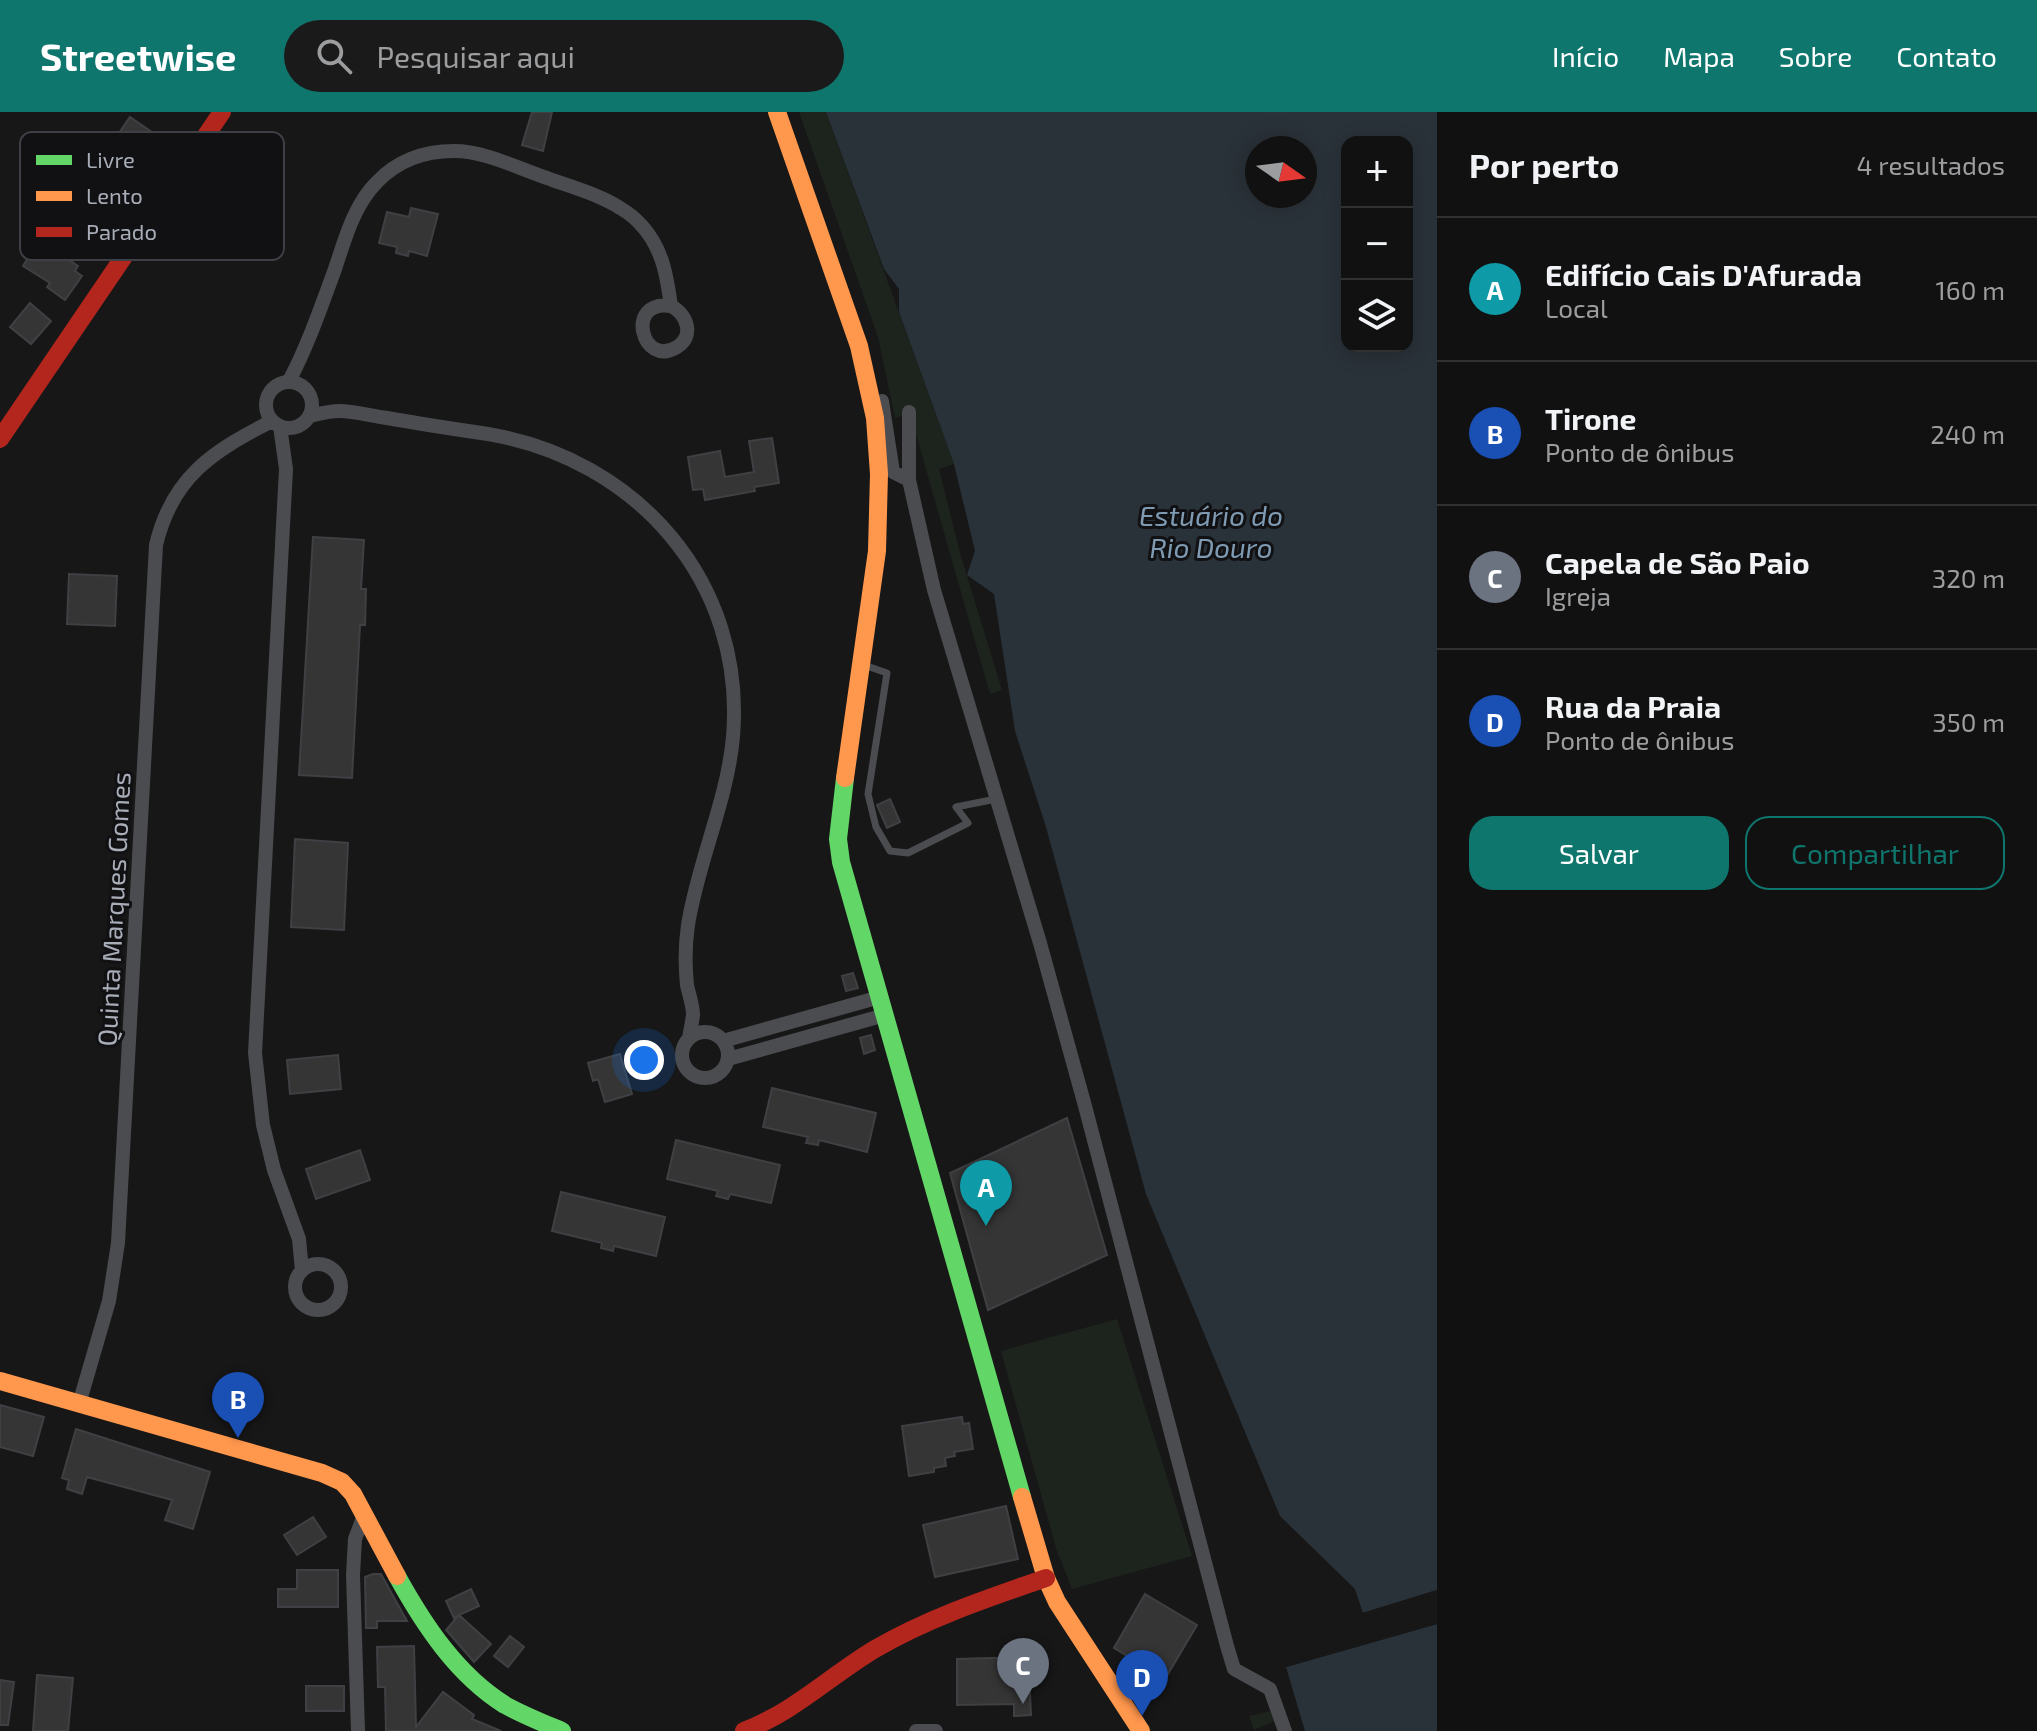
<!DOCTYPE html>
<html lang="pt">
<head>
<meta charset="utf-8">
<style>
	body { margin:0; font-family:"Exo 2",sans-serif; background:#1a1a1a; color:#f1f3f6 }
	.controls { position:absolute; right:24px; top:24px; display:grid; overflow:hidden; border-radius:16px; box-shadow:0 4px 20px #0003 }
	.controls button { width:72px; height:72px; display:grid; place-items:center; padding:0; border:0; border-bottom:2px solid #303131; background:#111; color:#f1f3f6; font:40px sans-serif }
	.compass { position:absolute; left:1245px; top:24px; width:72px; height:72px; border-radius:50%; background:#111; box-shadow:0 4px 20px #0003; rotate:104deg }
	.you { position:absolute; left:644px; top:948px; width:28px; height:28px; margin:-20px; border:6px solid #fff; border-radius:50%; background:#1a73e8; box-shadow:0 0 0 12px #1a73e833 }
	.badge { display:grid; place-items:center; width:52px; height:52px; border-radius:50%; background:#0f766e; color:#fff; font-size:26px; font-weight:700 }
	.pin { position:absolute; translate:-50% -66px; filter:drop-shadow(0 2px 4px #0008) }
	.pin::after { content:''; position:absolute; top:42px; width:28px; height:24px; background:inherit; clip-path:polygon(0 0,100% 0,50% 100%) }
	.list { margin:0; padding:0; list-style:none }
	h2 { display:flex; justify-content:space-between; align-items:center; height:104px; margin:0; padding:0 32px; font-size:34px }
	h2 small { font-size:26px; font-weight:400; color:#9c9d9f }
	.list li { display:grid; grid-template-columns:52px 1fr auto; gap:24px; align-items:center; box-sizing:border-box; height:144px; padding:0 32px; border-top:2px solid #303131 }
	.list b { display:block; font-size:30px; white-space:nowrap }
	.list p { margin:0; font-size:26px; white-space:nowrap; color:#9c9d9f }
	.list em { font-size:26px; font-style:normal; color:#9c9d9f }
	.actions { display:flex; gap:16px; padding:24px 32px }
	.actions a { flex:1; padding:18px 0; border:2px solid #0f766e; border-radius:24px; text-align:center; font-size:28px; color:#0f766e }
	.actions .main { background:#0f766e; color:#fff }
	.icon { flex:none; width:44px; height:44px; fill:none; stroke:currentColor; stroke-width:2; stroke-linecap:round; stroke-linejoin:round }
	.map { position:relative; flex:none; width:1437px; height:1619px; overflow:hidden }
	header { display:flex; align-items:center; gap:48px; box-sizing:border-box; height:112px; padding:0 40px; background:#0f766e; color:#fff }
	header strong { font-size:38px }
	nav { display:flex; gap:44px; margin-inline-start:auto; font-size:28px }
	.search { width:560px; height:72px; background:#1a1a1a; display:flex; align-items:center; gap:20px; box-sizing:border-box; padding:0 28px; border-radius:44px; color:#9c9d9f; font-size:30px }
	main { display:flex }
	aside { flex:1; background:#111 }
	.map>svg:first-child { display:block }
	.green { fill:#1d241e }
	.water { fill:#2a3239; fill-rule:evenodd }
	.pier { fill:#171717 }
	.building { fill:#353536; stroke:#3f4043; stroke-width:2 }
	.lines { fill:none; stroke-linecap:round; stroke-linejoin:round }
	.lane { stroke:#4b4c50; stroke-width:7 }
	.street { stroke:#4b4c50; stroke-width:14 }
	.fast { stroke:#63d668; stroke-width:18 }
	.slow { stroke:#ff974d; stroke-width:18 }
	.jam { stroke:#b3261e; stroke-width:18 }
	.labels { text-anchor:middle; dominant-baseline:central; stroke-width:6; stroke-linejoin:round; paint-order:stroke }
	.street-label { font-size:26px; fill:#a8adb8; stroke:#111113 }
	.water-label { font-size:28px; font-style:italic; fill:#7f9bb3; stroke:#111113 }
	.key { fill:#111113; stroke:#3e4045; stroke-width:2 }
	.key-label { font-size:22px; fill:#a8adb8 }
</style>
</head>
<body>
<header>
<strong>Streetwise</strong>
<div class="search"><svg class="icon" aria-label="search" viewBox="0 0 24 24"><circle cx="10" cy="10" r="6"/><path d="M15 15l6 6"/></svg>Pesquisar aqui</div>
<nav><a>Início</a><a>Mapa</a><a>Sobre</a><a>Contato</a></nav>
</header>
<main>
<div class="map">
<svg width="1437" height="1619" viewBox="0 0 1437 1619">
	<rect width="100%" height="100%" fill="#171717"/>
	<path class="green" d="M799,0h27l128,352 -15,5 21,84 42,137 -12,4 -80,-281 -15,5 -17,-81z
		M1117,1207l75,237 -120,33 -16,-41 -55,-197z
		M1271,1599l3,10 -20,9 -5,-14z"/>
	<path class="water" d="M826,0h611v1478l-74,23 -8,-24 -75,-73 -134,-322 -100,-367 -31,-96 -21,-137 -27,-19 8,-24 -21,-87 -55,-152v-23l-15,-20zM1347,30h60v204h-60zM1257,36h48v48h-48z
		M1437,1512v107h-132l-19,-64z"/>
	<path class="pier" d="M1437,1478v5l-73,22 -5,-3z
		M1437,1508v4l-151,43 -1,-4z"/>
	<path class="building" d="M532,0h20l-9,39 -21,-6z
		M130,5l32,22 -10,15 -16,-11 -12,22 -20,-10z
		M411,96l27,6 -11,42 -18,-5 -1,5 -12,-3 1,-6 -18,-4 8,-31 22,5z
		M57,98l12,7 -18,30 27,19 -3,5 7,5 -17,24 -18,-13 3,-4 -27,-17z
		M30,191l21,18 -20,23 -21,-17z
		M772,326l7,45 -25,4 1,4 -50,9 -2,-11 -10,1 -5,-33 32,-6 5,26 29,-5 -5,-31z
		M313,425l51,3 -3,49h5l-1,36h-5l-8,153 -53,-3z
		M69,462l48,2 -2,50 -48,-2z
		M890,687l10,23 -13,6 -10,-23z
		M295,727l53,4 -4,87 -53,-3z
		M853,861l5,15 -12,3 -4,-15z
		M871,923l4,15 -11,4 -4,-16z
		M620,942l12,40 -27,8 -7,-23 -5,2 -5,-18z
		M338,943l3,34 -51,5 -3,-34z
		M772,976l104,25 -9,39 -48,-12 -1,5 -12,-2 2,-6 -45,-10z
		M1067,1006l40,137 -119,55 -38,-137z
		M676,1028l104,25 -9,38 -41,-9 -2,5 -12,-3 2,-5 -51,-12z
		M360,1038l10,30 -54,19 -10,-30z
		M561,1080l104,25 -9,39 -42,-10 -1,5 -12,-3 1,-5 -50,-12z
		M0,1293l44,12 -11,39 -33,-9z
		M962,1305l1,7 6,-1 4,26 -19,3 1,4 -10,2 1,8 -12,2v4l-25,4 -7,-50z
		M76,1317l134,43 -17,57 -28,-9 7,-20 -85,-23 -5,17 -15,-5 2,-9 -7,-2z
		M1006,1394l12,53 -83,18 -12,-52z
		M313,1405l13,20 -29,18 -13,-20z
		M297,1458h41v37h-60v-18h19z
		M373,1462h8l26,47h-30v7h-11l-1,-51z
		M471,1477l8,17 -20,9 32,29 -17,18 -28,-32 13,-15 -5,3 -8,-17z
		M1145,1482l52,31 -32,54 -51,-31z
		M510,1524l14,11 -16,20 -14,-11z
		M414,1534l2,81 27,-35 31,23 -2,4 29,12h-115l-1,-44h-7l-1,-40z
		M1024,1545l1,16h4l2,42 -17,1v-12l-57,1v-46z
		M37,1563l36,3 -5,53h-35z
		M0,1568l14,2 -6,43h-8z
		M306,1574h38v25h-38z"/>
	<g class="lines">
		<path class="lane" d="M864,553l23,8 -19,121 8,33 14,24 18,2 60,-30 -12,-16 40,-8"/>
		<path class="street" d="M289,269c19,-36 32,-74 46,-112 10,-30 19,-64 42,-87 20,-21 47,-31 77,-31 31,0 63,17 93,27 24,9 51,16 73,30 9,5 17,12 23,19 20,23 24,50 28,79 16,8 24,30 6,41 -35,22 -53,-48 -6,-41
			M266 293a23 23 0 1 1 46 0a23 23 0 1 1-46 0Z
			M882,289l11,71 16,8 25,110 106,353 45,163 142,540 7,23 36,20 15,42
			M909,300v68
			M309,304c10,-2 20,-5 30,-5 15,0 32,5 48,7 34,6 67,11 101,16 149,25 258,148 245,303 -6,65 -35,124 -45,188 -3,20 -3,40 -1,60 2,10 6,20 6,30 -1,8 -3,16 -4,24
			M280,314l6,43 -31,584 8,72 11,45 25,69 3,32
			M682 943a23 23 0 1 1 46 0a23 23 0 1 1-46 0Z
			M723,929l157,-44
			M728,947l157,-44
			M295 1175a23 23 0 1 1 46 0a23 23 0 1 1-46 0Z
			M79,1292l30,-103 9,-58 38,-698c16,-68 57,-94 116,-124
			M358,1619l-5,-156 2,-36 9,-24
			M916,1619h20"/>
		<path class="fast" d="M845,666l-7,61 3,23 181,635
			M397,1464c27,49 60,99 108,129 18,10 38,18 57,26"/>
		<path class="slow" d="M777,0l82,234 16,72 4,56 -2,77 -32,227
			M0,1269l322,92 20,9 11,12 44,82
			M1022,1385l24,81 11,24 84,129"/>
		<path class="jam" d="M0,327l222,-327
			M744,1619c50,-19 86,-55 131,-82 53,-31 113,-51 171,-71"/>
	</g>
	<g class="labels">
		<g class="street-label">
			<text transform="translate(113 797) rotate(-87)">Quinta Marques Gomes</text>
		</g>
		<g class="water-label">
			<text x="1211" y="403">Estuário do<tspan x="1211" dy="32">Rio Douro</tspan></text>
		</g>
	</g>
	<rect x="20" y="20" width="264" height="128" rx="12" class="key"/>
	<rect x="36" y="43" width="36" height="10" fill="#63d668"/>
	<rect x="36" y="79" width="36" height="10" fill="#ff974d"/>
	<rect x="36" y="115" width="36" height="10" fill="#b3261e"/>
	<g class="key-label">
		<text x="86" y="56">Livre</text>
		<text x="86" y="92">Lento</text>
		<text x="86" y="128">Parado</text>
	</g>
</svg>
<div class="controls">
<button>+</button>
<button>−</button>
<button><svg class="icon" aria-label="layers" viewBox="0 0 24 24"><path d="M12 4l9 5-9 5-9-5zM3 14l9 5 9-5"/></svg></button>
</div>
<svg class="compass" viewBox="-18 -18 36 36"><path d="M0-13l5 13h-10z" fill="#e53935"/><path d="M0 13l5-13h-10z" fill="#9c9d9f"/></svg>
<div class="you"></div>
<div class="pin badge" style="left:986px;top:1114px;background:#0f9aa8">A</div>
<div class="pin badge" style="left:238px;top:1326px;background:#1a4fb4">B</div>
<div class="pin badge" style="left:1023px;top:1592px;background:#6b7280">C</div>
<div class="pin badge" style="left:1142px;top:1604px;background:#1a4fb4">D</div>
</div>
<aside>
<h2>Por perto<small>4 resultados</small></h2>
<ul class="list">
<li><span class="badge" style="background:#0f9aa8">A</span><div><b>Edifício Cais D'Afurada</b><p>Local</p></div><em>160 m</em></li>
<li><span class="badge" style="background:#1a4fb4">B</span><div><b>Tirone</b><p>Ponto de ônibus</p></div><em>240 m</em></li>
<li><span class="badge" style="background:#6b7280">C</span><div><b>Capela de São Paio</b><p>Igreja</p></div><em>320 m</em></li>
<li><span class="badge" style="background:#1a4fb4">D</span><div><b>Rua da Praia</b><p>Ponto de ônibus</p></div><em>350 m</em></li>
</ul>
<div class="actions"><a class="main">Salvar</a><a>Compartilhar</a></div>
</aside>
</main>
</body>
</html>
